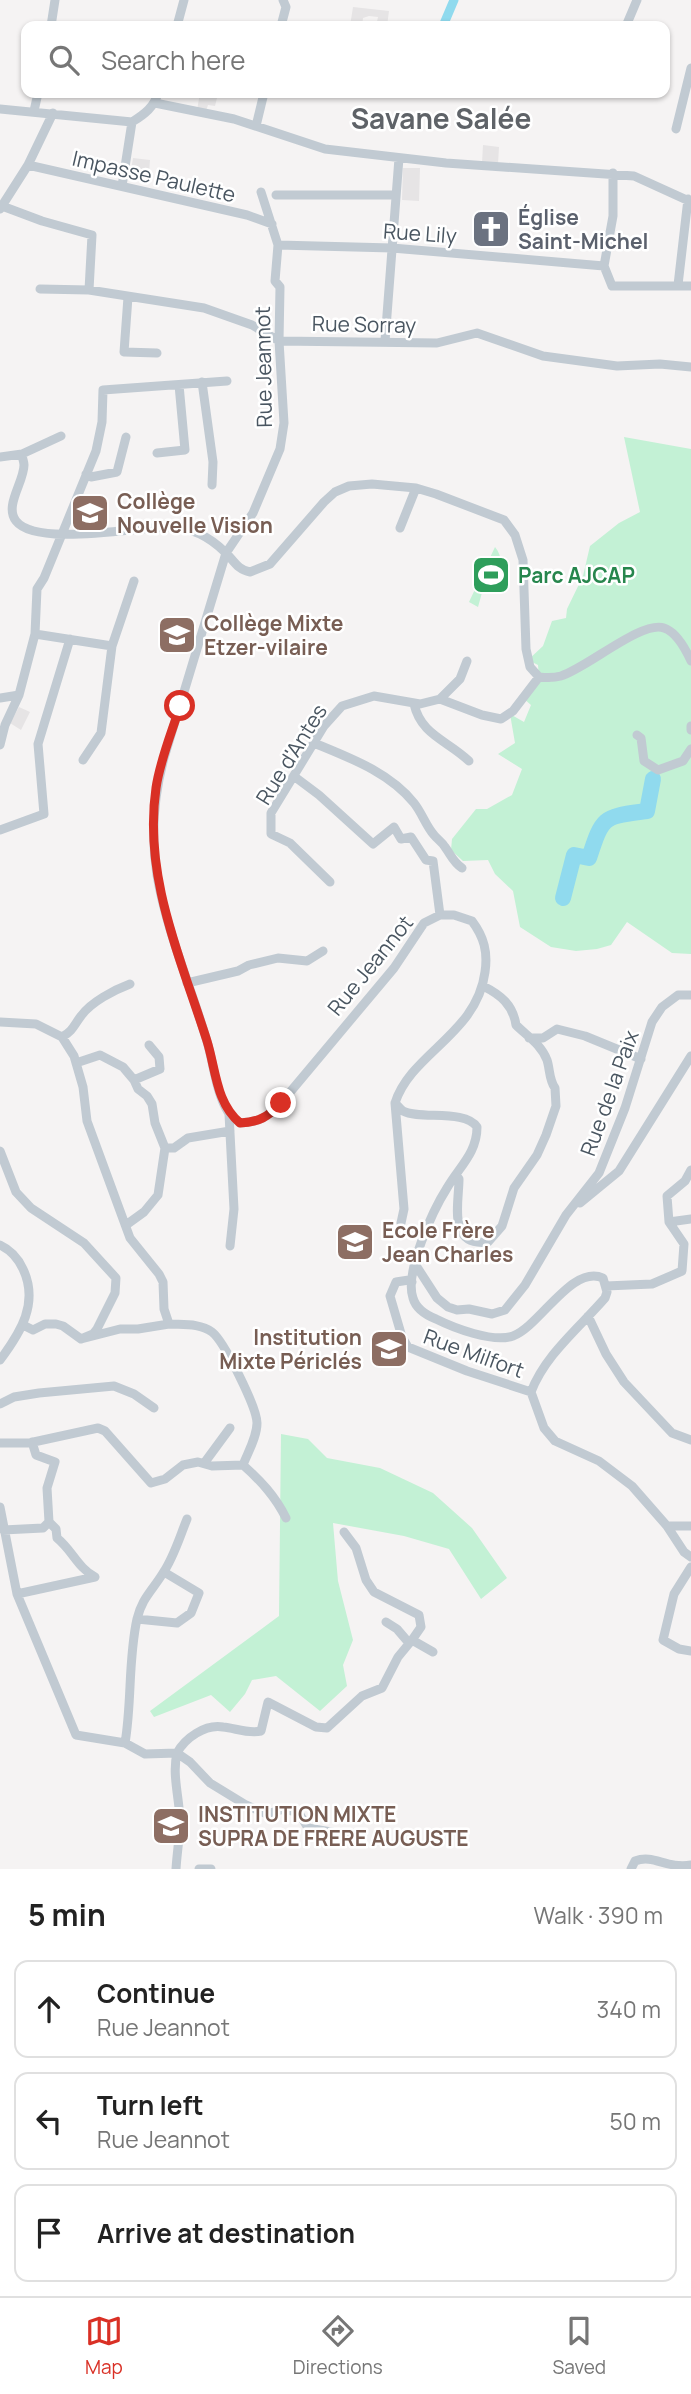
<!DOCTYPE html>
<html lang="en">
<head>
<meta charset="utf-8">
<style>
	body { margin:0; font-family:Manrope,sans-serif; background:#f6f6f6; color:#222 }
	.stop { position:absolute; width:21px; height:21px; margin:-16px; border:5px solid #d93025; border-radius:50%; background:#fff }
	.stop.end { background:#d93025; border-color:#fff; box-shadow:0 2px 7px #0008 }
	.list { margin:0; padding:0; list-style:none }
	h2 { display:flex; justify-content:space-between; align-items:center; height:91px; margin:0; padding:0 28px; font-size:30px }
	h2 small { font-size:23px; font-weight:400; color:#767676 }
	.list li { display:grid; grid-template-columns:46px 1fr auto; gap:21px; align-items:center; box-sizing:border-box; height:98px; margin:0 14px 14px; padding:0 14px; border:2px solid #e0e0e0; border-radius:14px }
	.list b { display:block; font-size:26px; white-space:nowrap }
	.list p { margin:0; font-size:23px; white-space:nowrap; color:#767676 }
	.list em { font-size:23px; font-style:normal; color:#767676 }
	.icon { flex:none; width:38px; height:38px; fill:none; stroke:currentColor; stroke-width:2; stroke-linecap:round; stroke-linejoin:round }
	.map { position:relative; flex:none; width:691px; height:1869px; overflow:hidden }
	.search { position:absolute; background:#fff; box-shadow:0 2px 5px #0004; left:21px; right:21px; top:21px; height:77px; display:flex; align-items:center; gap:18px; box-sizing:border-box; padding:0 24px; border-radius:14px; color:#767676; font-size:26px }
	.sheet { height:427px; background:#fff }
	nav { display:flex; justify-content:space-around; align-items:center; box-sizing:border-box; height:98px; border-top:2px solid #e0e0e0; background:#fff; font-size:19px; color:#767676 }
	nav a { display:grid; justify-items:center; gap:4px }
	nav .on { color:#d93025 }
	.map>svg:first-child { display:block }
	.education { fill:#e6e4e5 }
	.green { fill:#c3f1d5 }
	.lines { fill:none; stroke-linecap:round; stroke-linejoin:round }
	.canal { stroke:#90daee; stroke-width:9 }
	.river { stroke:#90daee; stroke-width:16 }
	.minor { stroke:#c1cad2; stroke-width:9 }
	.route { stroke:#d93025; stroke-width:9 }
	.labels { text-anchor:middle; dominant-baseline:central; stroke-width:5; stroke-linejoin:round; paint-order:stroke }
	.street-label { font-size:21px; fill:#4a5661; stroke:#fff }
	.worship-label { font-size:21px; font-weight:bold; fill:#5b616d; stroke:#fff; text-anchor:start }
	.education-label { font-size:21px; font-weight:bold; fill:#785e54; stroke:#fff; text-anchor:start }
	.leisure-label { font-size:21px; font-weight:bold; fill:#27864d; stroke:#fff; text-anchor:start }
	.district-label { font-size:28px; font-weight:bold; fill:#5f6368; stroke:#fff }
</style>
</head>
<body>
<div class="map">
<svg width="691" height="1869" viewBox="0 0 691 1869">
	<rect width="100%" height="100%" fill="#f5f3f3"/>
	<path class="education" d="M353,7l36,4 -2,15h-11l2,-9 -9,-1 -6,2 -1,8h-12z
		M200,93l18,1 -3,12 -7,-1 -2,6 -9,-1z
		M483,145l16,2 -1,17 -16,-1z
		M133,158l17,2 -1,13 -18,-3z
		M403,168h17l-1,33 -17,-1z
		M97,500l-1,17 3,1 1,8 -11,1 -1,-7h-4l-1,-16h4v-3z
		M168,623l22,9 -6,14 -21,-7z
		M19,707l11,5 -9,18 -11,-7z"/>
	<path class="green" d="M624,437l67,12v505l-19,-1 -45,-31 -16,23 -14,4 -21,2 -25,-4 -31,-20 -7,-36 -18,-17 -7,-14 -25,1 -12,-11 1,-11 24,-30h11l25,-14 10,-26 -24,-15 17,-11 -5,-29 14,8 7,-17 -8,-7 16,-21 -1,-12 -10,-5 15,-14 9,-25 14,-3 1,-9 16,-33 7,-30 29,-23 21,-11z
		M495,547c9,11 6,22 1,35l-13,7 -5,18 -9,-5z
		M281,1434l27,5 19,19 53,10 53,25 39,35 35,50 -26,21 -32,-50 -45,-13 -71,-13 5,58 15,59 -10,25 4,21 -27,25 -44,-35 -24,4 -7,14 -15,18 -19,-17 -57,22 -4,-6 129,-95z"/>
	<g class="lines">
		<path class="canal" d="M443,26l11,-26"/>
		<path class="river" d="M563,898l11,-43 15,3c14,-43 14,-41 58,-47l6,-32"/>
		<path class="minor" d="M51,26l4,-26
			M177,26l7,-26
			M281,26l5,-19 -3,-7
			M626,26l11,-26
			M155,103l79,16 91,30 121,14 188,13 57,26
			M0,109l132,13c13,-8 22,-15 26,-29
			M34,111l4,-18
			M256,126l8,-33
			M676,129l15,-61
			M28,165l219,50 25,9
			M122,186l10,-64
			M261,192l17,53 114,3 212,18 9,-50v-43
			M276,195h120
			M2,206l40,15 50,14 -3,55
			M0,209l28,-44 25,-52
			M278,245l-3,36 5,6 -1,54 5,82 -4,26 -27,64 -27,40 -62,205c-10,37 -13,79 -7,117 10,59 35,113 51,170 6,22 8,47 20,67 3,4 8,7 12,11 19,-1 28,-6 41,-20l113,-135 30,-45 16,-8h14l18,6c12,16 16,31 13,51 -8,62 -74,81 -90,131 3,3 5,6 8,8 17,9 62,-2 74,16 0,26 -18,40 -30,61 -14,22 -43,85 -34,110 3,11 13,17 23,21 18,9 57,24 77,17 27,-10 59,-72 90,-58l4,14 -2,6c-26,30 -60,57 -74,94l13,36 11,13 44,20 33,25 35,40 17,26 7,5
			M604,266l8,20h79
			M678,285l10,-86
			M40,289l49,1 115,18 48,17 27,16 158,2 40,-10 66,23 74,10 43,-2 31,3
			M128,297l-4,55 33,1
			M385,341l14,-183
			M202,382l11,80 -1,23
			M157,453l28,-3 -6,-65
			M22,454l39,-18
			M0,457l22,-3c0,4 2,7 2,11 0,17 -20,41 -8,56 20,26 121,6 153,6 22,0 41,10 57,26 8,8 12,17 24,19l20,-8 54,-62 11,-10 14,-6 23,-2 44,4 20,6 68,26 11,15 8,25 3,89 4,18 9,10c8,1 15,1 22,-1 26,-8 81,-56 103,-48 12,4 22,22 27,33
			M86,474l5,3 26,-5 9,-35
			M400,528l16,-40
			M35,634l77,12 -11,87 -18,27
			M112,646l22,-65
			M0,698l19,-3
			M440,699l20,-20 7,-18
			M414,704c7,31 33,36 55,57
			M691,726v4
			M637,735l4,3 3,23 14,9 25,-9 8,-12
			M314,743c36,15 75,29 100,60 8,10 12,23 20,32 4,5 8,7 11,12 6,8 8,15 17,21
			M0,745l5,-20 14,-30 16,-61 2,-45 7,-11 52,-127 6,-29 1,-32 124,-9
			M295,777l24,18 54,49 21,-17 7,12 10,-2 15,23 7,1 7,54
			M0,830l44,-16 -6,-70 32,-105
			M330,882l-40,-39 -19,-9v-21l53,-87 18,-20 32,-10 46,8 20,-5 42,16 19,4 12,-8 26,-34
			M187,983l51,-12 11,-6 29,-7 29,3 16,-10
			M0,1022l36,2 26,13 12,19 9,31 4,34 43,117 29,36 4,8 1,27 5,15c13,1 31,-1 43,8 12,9 45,76 45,91 0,14 -9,29 -14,42
			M62,1037c11,-6 12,-12 19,-21 10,-14 33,-26 49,-32
			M529,1038h14l14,-9 28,7 56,23
			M76,1063l24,-8 23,12 11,13 4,9 9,7 5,8 3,19 10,25h9l14,-10 42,-7
			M134,1080l26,-11 -1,-12 -10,-12
			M395,1103l9,106 -3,14
			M229,1114l5,95 -4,37
			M0,1151l16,41 15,16 53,35 32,35 -1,15 -18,36 -4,5 -12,5
			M456,1175l3,4c0,24 -12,68 29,63l14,-16 12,-38 23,-33 9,-20 10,-29 -1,-18c-6,-8 -5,-19 -8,-28 -6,-16 -20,-24 -31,-35 -3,-20 -15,-30 -33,-39
			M580,1203l39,-32 72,-115
			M669,1222l22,-3
			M126,1225l18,-13 14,-17 7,-47
			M0,1245c11,5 18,13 23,24 16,34 -2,63 -23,91
			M415,1264l22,34 11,9 9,3 12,-1 23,5 13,-4 20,-25 41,-70 33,-42 26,-65 27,-86 10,-15 16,-12h13
			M412,1282l-3,-2 -13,2 -6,14 12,41 6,10 59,24 64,21
			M606,1286l46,-2 30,-13 2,-27 -15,-22 -2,-26 18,-15 6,-11
			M588,1316l18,38 18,28 48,51 19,7
			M23,1325l10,5 12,-6h11l7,2 18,13 39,-10h18l31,-5
			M0,1404l14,-7 25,-4 75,-7 20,8 20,14
			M0,1443h29l69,-15 7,3 46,52 14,-4 18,-14 15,-3 14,4 31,-1c18,16 32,31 43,53
			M205,1462l25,-34
			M0,1507l17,87 59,141 49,8 20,11 32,-1c-5,21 2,44 3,66 0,17 -3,33 -4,50
			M49,1522l7,7 1,9c15,12 21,30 38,39
			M667,1526h24
			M3,1530l40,-2 6,-6 -2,-34 8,-26 -19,-7 -4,-13
			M344,1532l12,16 10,32 8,12 45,23 2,12 -9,13 21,12
			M691,1567l-17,27 -11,46 16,9 12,2
			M17,1594l78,-17
			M137,1619l40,4 14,-10 8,-20 -35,-21
			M386,1622l11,7 12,14
			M125,1743c7,-41 3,-83 12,-124 5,-21 15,-28 26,-46 11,-16 17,-37 24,-54
			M348,1835l-40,-7 -9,-15 -15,-4 -17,5 -21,-9 -36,-22 -20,-21 -13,-9c8,-15 28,-29 46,-26 12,1 25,7 38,4l7,-29 48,25 11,1 35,-32 20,-8 16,-31 14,-17
			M199,1869h12
			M631,1869l4,-8c19,-7 31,8 56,4"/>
	</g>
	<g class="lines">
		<path class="route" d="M180,706c-8,26 -20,54 -24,82 -13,88 25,171 51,253 9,29 9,62 33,82 19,-1 28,-6 41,-20"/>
	</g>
	<defs>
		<symbol id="church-square" viewBox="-11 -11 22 22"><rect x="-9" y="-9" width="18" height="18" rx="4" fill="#6b7280" stroke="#fff"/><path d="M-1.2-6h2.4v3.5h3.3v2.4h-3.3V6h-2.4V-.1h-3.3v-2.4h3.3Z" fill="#fff"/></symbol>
		<symbol id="school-square" viewBox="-11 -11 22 22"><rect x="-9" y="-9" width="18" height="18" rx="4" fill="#8d6e63" stroke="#fff"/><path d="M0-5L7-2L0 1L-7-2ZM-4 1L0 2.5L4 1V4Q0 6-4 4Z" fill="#fff"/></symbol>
		<symbol id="stadium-square" viewBox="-11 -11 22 22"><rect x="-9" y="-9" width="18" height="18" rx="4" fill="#2e9e5b" stroke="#fff"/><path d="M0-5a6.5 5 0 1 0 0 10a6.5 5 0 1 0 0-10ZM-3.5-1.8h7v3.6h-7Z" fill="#fff"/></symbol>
	</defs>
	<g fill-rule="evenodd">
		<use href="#church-square" x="469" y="207" width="44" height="44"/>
		<use href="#school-square" x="68" y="491" width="44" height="44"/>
		<use href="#stadium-square" x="469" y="553" width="44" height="44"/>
		<use href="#school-square" x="155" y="613" width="44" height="44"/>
		<use href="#school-square" x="333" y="1220" width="44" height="44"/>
		<use href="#school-square" x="367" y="1327" width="44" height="44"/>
		<use href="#school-square" x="149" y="1804" width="44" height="44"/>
	</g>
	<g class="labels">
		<g class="street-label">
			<text transform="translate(154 176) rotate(13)">Impasse Paulette</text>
			<text transform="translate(420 233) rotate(4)">Rue Lily</text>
			<text transform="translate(364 324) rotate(1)">Rue Sorray</text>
			<text transform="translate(263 367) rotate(-91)">Rue Jeannot</text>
			<text transform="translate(291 754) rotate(-58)">Rue d'Antes</text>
			<text transform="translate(370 965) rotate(-51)">Rue Jeannot</text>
			<text transform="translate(609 1093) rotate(-70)">Rue de la Paix</text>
			<text transform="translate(474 1353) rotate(20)">Rue Milfort</text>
		</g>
		<g class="worship-label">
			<text x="518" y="217">Église<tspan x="518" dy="24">Saint-Michel</tspan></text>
		</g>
		<g class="education-label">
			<text x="117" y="501">Collège<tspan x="117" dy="24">Nouvelle Vision</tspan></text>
			<text x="204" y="623">Collège Mixte<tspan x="204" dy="24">Etzer-vilaire</tspan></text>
			<text x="382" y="1230">Ecole Frère<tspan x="382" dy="24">Jean Charles</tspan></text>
			<text x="362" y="1337" text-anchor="end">Institution<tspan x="362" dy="24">Mixte Périclés</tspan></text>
			<text x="198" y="1814">INSTITUTION MIXTE<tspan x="198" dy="24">SUPRA DE FRERE AUGUSTE</tspan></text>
		</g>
		<g class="leisure-label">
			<text x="518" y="575">Parc AJCAP</text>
		</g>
		<g class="district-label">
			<text x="441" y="118">Savane Salée</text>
		</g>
	</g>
</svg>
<div class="stop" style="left:180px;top:706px"></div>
<div class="stop end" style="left:281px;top:1103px"></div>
<div class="search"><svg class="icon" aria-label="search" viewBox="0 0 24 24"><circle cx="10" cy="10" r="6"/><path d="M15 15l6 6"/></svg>Search here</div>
</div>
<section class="sheet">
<h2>5 min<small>Walk · 390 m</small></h2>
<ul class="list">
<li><svg class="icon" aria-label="ahead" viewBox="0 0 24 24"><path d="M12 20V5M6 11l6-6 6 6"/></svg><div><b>Continue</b><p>Rue Jeannot</p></div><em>340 m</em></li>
<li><svg class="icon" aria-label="left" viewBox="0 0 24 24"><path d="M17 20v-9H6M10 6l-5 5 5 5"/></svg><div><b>Turn left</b><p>Rue Jeannot</p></div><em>50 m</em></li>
<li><svg class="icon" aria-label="arrive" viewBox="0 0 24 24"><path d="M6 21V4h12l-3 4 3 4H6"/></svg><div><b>Arrive at destination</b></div></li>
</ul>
</section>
<nav>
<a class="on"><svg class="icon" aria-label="map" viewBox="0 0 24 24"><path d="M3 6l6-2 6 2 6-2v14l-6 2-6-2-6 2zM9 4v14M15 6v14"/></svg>Map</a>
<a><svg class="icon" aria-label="directions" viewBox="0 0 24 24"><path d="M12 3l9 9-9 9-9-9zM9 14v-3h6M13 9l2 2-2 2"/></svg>Directions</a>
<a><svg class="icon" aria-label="saved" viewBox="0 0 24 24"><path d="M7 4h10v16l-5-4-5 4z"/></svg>Saved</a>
</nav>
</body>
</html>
